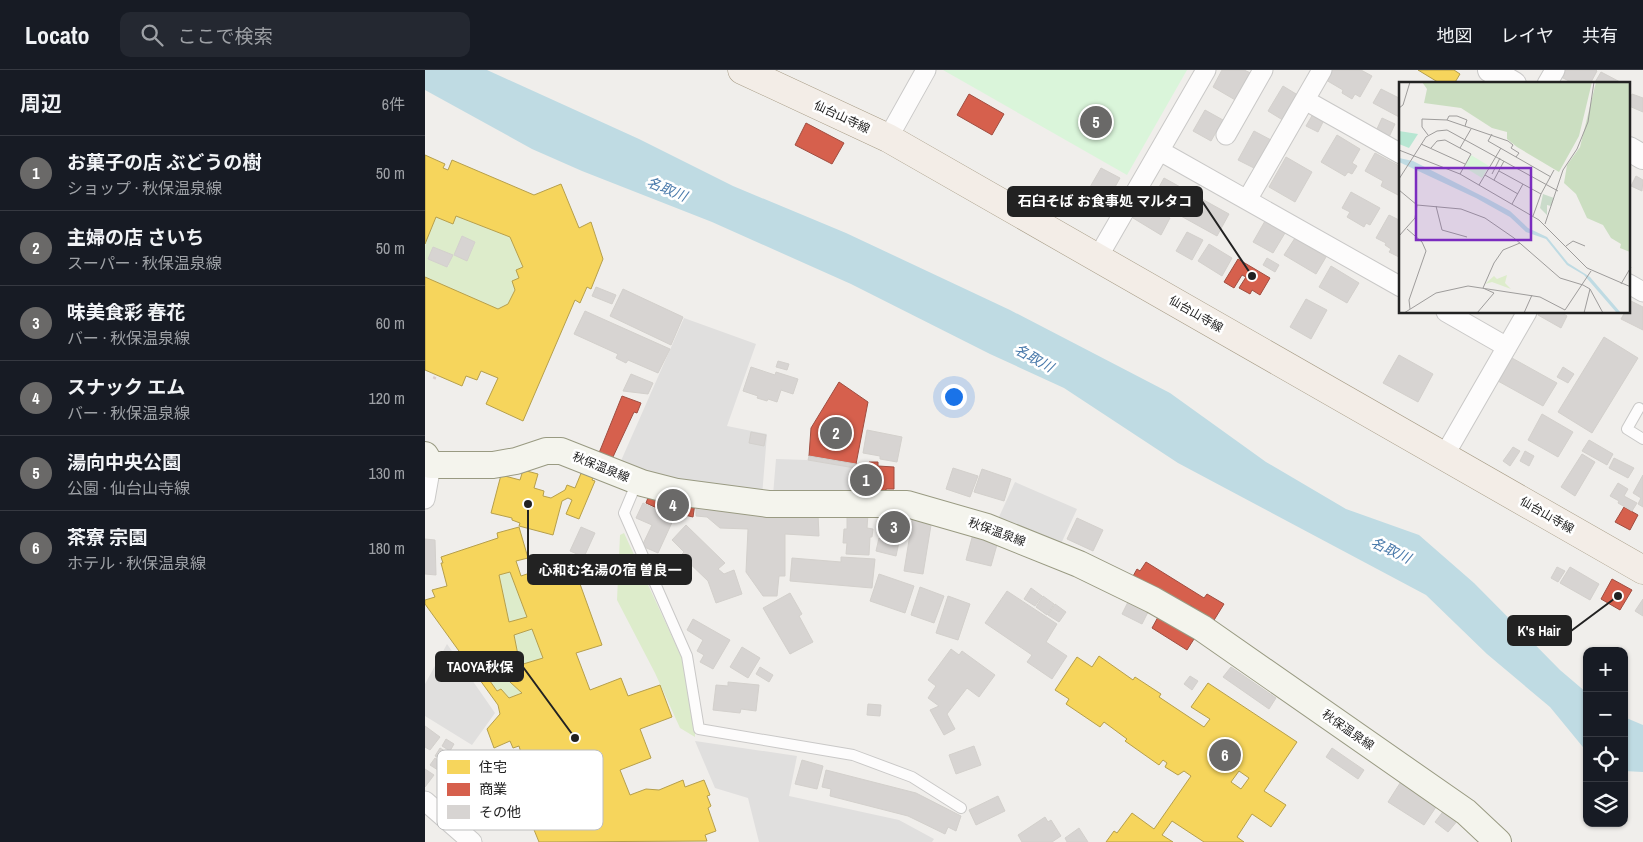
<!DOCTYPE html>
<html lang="ja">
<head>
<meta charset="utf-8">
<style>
	body { margin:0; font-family:"Archivo Narrow","Noto Sans JP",sans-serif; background:#242831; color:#f1f3f6 }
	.controls { position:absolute; right:15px; bottom:15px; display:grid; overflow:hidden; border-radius:10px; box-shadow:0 1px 4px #0004 }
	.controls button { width:45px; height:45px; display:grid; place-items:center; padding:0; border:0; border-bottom:1px solid #363941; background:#171b24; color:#f1f3f6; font:25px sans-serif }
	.you { position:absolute; left:528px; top:326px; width:18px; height:18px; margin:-12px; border:4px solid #fff; border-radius:50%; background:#1a73e8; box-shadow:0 0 0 8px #1a73e833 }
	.badge { display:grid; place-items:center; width:32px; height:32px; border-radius:50%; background:#6a6968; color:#fff; font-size:16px; font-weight:700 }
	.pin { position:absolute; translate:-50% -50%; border:2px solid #fff; box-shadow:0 1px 5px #0006 }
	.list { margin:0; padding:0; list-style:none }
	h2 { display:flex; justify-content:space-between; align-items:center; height:65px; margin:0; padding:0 20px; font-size:21px }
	h2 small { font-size:16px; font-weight:400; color:#9ea1a6 }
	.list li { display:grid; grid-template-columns:32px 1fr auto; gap:15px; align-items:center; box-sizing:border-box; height:75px; padding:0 20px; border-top:1px solid #363941 }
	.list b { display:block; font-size:19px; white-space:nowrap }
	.list p { margin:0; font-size:16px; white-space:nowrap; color:#9ea1a6 }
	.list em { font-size:16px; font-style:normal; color:#9ea1a6 }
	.icon { flex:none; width:28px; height:28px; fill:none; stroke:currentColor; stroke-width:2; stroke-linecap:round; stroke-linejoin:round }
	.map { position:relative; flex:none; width:1218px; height:772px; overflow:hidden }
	header { display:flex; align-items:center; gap:30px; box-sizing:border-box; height:70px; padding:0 25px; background:#171b24; border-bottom:1px solid #363941 }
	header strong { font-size:24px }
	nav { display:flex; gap:28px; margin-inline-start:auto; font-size:18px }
	.search { width:350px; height:45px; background:#242831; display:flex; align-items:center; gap:12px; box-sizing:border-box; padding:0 18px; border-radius:10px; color:#9ea1a6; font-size:19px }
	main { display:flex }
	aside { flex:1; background:#171b24 }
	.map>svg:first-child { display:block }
	.grass { fill:#ddeccb; fill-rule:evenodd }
	.park { fill:#daf5da }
	.parking { fill:#e0dfde }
	.water { fill:#bfdbe3 }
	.homes { fill:#f6d55c; stroke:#b69f4b; fill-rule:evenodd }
	.shops { fill:#d6604d; stroke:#a04d40 }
	.building { fill:#d7d4d2; stroke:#d3d0cc }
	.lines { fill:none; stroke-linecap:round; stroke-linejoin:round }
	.service-casing { stroke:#c9c8c7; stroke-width:12 }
	.minor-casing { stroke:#c9c8c7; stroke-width:21 }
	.tertiary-casing { stroke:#c9c8c7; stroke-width:26 }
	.secondary-casing { stroke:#999a82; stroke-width:28 }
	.primary-casing { stroke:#a79c86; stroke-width:29 }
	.path { stroke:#dccecd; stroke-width:3; stroke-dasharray:2.5 2.5; stroke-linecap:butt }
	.service { stroke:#fdfcfc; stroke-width:10 }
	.minor { stroke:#fdfcfc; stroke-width:19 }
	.tertiary { stroke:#fdfcfc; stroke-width:24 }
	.secondary { stroke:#f4f4ed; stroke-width:26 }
	.primary { stroke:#f3ede7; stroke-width:28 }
	.labels { text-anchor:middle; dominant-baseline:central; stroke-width:5; stroke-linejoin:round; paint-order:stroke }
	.street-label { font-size:12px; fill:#222; stroke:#fff }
	.water-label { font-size:14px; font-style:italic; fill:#4a7aab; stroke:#fff }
	.inset-road { fill:none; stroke:#9e9c9b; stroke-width:1 }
	.view { fill:#7b2cbf; fill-opacity:0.15; stroke:#7b2cbf; stroke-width:2.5 }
	.inset-edge { fill:none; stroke:#222; stroke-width:2.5 }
	.key { fill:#fff; stroke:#bdbdbd; stroke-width:1 }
	.key-label { font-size:14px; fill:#222 }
	.leader { fill:none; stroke:#222; stroke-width:2 }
	.callout-dot { fill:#222; stroke:#fff; stroke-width:2 }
	.callout { fill:#222; stroke:#222; stroke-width:2 }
	.callout-label { font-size:14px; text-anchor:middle; font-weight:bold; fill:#fff }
</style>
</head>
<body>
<header>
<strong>Locato</strong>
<div class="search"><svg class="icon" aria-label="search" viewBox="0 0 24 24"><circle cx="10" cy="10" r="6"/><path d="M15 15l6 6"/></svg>ここで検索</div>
<nav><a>地図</a><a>レイヤ</a><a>共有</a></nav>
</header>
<main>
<aside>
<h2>周辺<small>6件</small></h2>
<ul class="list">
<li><span class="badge">1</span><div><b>お菓子の店 ぶどうの樹</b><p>ショップ · 秋保温泉線</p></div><em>50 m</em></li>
<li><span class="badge">2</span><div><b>主婦の店 さいち</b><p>スーパー · 秋保温泉線</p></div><em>50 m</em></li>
<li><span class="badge">3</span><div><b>味美食彩 春花</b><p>バー · 秋保温泉線</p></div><em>60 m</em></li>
<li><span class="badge">4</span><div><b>スナック エム</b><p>バー · 秋保温泉線</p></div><em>120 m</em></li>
<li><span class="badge">5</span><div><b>湯向中央公園</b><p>公園 · 仙台山寺線</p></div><em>130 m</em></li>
<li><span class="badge">6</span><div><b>茶寮 宗園</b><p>ホテル · 秋保温泉線</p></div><em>180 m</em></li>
</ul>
</aside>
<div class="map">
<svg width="1218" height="772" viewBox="0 0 1218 772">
	<rect width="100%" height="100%" fill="#f0eeeb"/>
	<path class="grass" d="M31,146l54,21 13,30 -7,3 3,8 -7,3 3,9 -7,14 -10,5 -73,-32v-33l11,-27 17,7zM37,166l13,6 -8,18 -13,-5zM8,177l19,8 -4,12 -20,-8z
		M199,463l58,125 13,72v7l-15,-9 -25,-55 -38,-73 3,-65z
		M85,502l17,45 -18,5 -10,-47z
		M107,559l11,29 -23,7 -6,-30z
		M73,601l24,22 -13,5 -8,-9 -4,2 -12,-17z"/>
	<path class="park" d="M518,0h244l-60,105z"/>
	<path class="parking" d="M259,248l72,26 -29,82 40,8 -5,62 -83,-13 -59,-20z
		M351,389l32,1 47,8v28l-82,-1z
		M590,412l62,27 -17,37 -62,-27z
		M22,574l48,69 -23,32 -47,-29v-32z
		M270,671l102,15 -8,40 110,24 35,19 -2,3h-173l-11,-44 -33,-10z"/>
	<path class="water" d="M0,0h62l152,69 94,47 113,47 164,77 160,83 96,69 80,47 73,26 55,48 86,87 27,23v59l-37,-45 -63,-53 -61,-59 -248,-132 -114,-75 -74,-34 -139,-70 -139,-62 -130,-51 -50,-22 -107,-59z
		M1199,647l19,8v47l-19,-1z"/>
	<path class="homes" d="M993,0h36l6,4 -6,10h-13z
		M0,85l20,9 -2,4 5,2 4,-10 82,35 27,-11 18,44 12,-6 12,37 -12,30 -4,-2 -7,16 -5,-3 -52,121 -37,-17 12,-26 -17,-7 -4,9 -11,-4 -4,10 -37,-16v-93l73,32 10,-5 7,-14 -3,-9 7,-3 -3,-8 7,-3 -13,-30 -54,-21 -3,8 -17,-7 -11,27z
		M98,400l15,4 -4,14 10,3 -1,5 8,2 14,-8 2,-5 8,3 7,-17 12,5 -2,4 3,1 -16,38 -13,-5 6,-14 -4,-2 -6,3 -9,34 -34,-9 1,-3 -8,-3v-2l-21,-5 10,-38 19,5z
		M94,457l9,31 -12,3 5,15 50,-17 31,86 -26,8 14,37 31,-12 7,18 32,-11 12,32 -32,12 11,29 -31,12 10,25 16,-6 13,1 24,-10 2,7 19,-7 6,15 -3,1 4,10 -3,2 8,23 -11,4 2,6 -168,1 -18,-44h-7l-11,7v6l-6,13 -17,-1 -7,-7 1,-25 9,-7 2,-15 37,-13 -3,-10 -6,2 -3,-7 -16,7 -7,-19 13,-15 -2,-9 -73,-101v-4l10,-3 -3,-7 15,-4 -6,-23h2l-2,-6 57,-19 -1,-5zM85,502l17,45 -18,5 -10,-47zM107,559l11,29 -23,7 -6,-30zM73,601l24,22 -13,5 -8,-9 -4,2 -12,-17z
		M674,586l34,24 2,-3 26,17 -2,3 45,30 6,-8 -19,-12 17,-24 89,59 -33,49 22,14 -15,22 -19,-13 -15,23 7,5h-40l-32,-21 -10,14 11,7h-67l8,-11 3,2 15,-20 22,16 37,-53 -7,-5 -6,4 -13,-8 2,-4 -4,-3 -4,5 -34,-24 2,-2 -23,-17 -4,5 -34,-23 3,-5 -14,-9 22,-33 15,10zM814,701l10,7 -8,11 -10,-7z"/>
	<path class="shops" d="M544,24l35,20 -12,21 -35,-20z
		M381,53l38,20 -12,21 -37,-19z
		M813,189l32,19 -10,17 -8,-5 -2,4 -11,-6 7,-11 -4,-2 -8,13 -10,-6z
		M414,312l29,20 -12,62 -47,-8 2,-28z
		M197,326l19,7 -4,10 -3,-1 -22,47 -13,-6z
		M444,392h9v4l16,1v22h-8v2h-30l1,-25h12z
		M224,425l46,8 -2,14 -34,-8 -13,-6z
		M1199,437l14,8 -8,15 -15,-8z
		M462,444l19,4 -4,19 -20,-4z
		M721,492l58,36 3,-4 17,10 -13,21 -18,-11 3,-5 -6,-4 -3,4 -55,-31 5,-9 3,2z
		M1187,509l20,11 -12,20 -19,-11z
		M733,547l36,22 -7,11 -35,-22z"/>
	<path class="building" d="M797,0h22l9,4 -16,27 -24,-14z
		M906,0h30l11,6 -12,21 -5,-3 -3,5 -10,-6 1,-3 -17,-10z
		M1140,0h31l1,1 -7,13h-22l1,-3 -8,-4z
		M1176,2l21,11 -1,1h-27z
		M858,16l18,11 -15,25 -18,-11z
		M956,19l20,10v19l-28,-15z
		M1207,24l11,4v14l-14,-6v-6z
		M780,40l18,10 -12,21 -18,-10z
		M888,44l11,6 -6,12 -12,-6z
		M957,48l13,6 -6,13 -13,-6z
		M829,61l19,10 -15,29 -20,-10z
		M912,65l23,14 -8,14 5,3 -5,8 -4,-2 -3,4 -24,-14z
		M950,83l26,14v23l-3,5 -17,-9 2,-5 -18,-10z
		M861,87l26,15 -17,30 -26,-15z
		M676,98l19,10 -15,27 -19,-11z
		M1211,106l7,4 -1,11 -11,-5z
		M739,108l65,36 -12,22 -65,-36z
		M926,122l29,16 -10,17 -4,-2 -2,4 -17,-10 3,-5 -8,-4z
		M718,132l27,16 -9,17 -28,-17z
		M964,145l12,6v37l-12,-6 2,-3 -6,-4 1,-2 -10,-5z
		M840,151l20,12 -12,20 -20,-11z
		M762,162l16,8 -11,20 -16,-9z
		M37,166l13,6 -8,19 -13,-6z
		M870,168l31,19 -10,17 -32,-19z
		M784,174l23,14 -10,18 -24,-15z
		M8,177l20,8 -6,12 -19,-8z
		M842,188l12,7 -4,7 -12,-7z
		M906,196l28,17 -12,20 -28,-16z
		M171,217l20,8 -4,9 -20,-8z
		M198,219l60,28 -12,28 -61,-29z
		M881,229l21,11 -16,29 -21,-12z
		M1206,231l12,6v23l-22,-11 4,-7h4z
		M160,241l85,38 -12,24 -30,-13 -2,3 -10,-5 2,-4 -44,-20z
		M1114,242h22l6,4 -6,12 -23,-13z
		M1179,267l34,21 -46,75 -34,-21z
		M974,285l34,19 -15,28 -35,-19z
		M1087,288l45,25 -14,23 -45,-25z
		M353,291l11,3 -2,6 -11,-3z
		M326,297l24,8 1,-3 22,7 -5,15 -12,-4 -4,12 -9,-3 -1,2 -10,-3 1,-2 -15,-5z
		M1138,297l11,7 -6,9 -11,-6z
		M206,304l22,9 -5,11 -25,-3z
		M1117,344l31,18 -15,25 -30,-17z
		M442,360l35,7 -5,25 -17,-3v-3l-17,-3z
		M326,362l15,3 -2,11 -15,-3z
		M1164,370l24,14 -6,11 -25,-14z
		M1088,377l7,4 -10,15 -7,-5z
		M1100,381l9,5 -5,10 -9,-5z
		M1157,384l13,8 -20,34 -14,-9z
		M384,386l47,8 -1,4 -47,-8z
		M1189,388l20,10 -6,10 -19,-10z
		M528,398l25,8 -8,21 -24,-8z
		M557,399l29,10 -7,22 -30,-9z
		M1218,405v32l-5,-3 3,-6 -8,-5z
		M1193,413l10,6 -4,7 13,7 -5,8 -14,-8 1,-2 -9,-5z
		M218,433l31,15 -16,35 -16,-7 10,-21 -16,-7z
		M271,438l122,6 1,22 -34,-2v42h-6l-2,20h-14l-17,-24 2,-43 -28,-1 -13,-11 -11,-1z
		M422,443l21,1 -1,14 6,1 -1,8h-2l-1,18 -23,-1 1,-11h-4l1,-14h3z
		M488,446l19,3 -9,55 -19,-3z
		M652,448l26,12 -10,21 -26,-12z
		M261,455l39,38 -7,6 6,5 10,-4 8,24 -26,9 -8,-22 -27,-26 3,-3 -12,-12z
		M156,457l14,6 -11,24 -14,-6z
		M548,464l25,7 -7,25 -25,-6z
		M454,468l20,4 -3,14 -20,-5z
		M0,469l10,1 1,35 -11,-1z
		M416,487l34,2 -3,29 -82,-7 2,-23 49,4z
		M1132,497l8,4 -7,11 -7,-4z
		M1145,497l29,17 -9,16 -30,-17z
		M454,504l35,12 -9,27 -35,-12z
		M495,517l24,9 -10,27 -23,-8z
		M606,518l11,8 -7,10 -11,-7z
		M582,521l50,33 -11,18 21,14 -15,23 -25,-17 5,-7 -47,-32z
		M365,523l12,21 -3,2 14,26 -23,12 -27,-46z
		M523,526l22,8 -12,36 -22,-7z
		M618,526l11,8 -7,11 -11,-8z
		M1218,529v17l-8,-5z
		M703,532l20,10 -6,12 -20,-10z
		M630,534l11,8 -7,10 -11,-7z
		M268,549l37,21 -17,29 -13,-7 4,-7 -7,-4 6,-11 -16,-10z
		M317,577l18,11 -12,20 -18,-11z
		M526,579l8,6 3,-4 33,24 -16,22 -12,-9 -20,26 8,15 -11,6 -14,-25 9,-4 -11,-8 8,-12 -8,-6z
		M335,597l13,8 -4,7 -13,-8z
		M806,597l45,31 -7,11 -46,-32z
		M765,606l8,5 -6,9 -8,-6z
		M303,612l31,3 -3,26 -15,-2 -1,4 -27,-3 3,-25 12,1z
		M443,634l13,1 -1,11 -13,-1z
		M0,656l15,11 -10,13 -5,-3z
		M21,669l8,5 -4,7 -8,-5z
		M549,676l7,19 -25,9 -7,-19z
		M15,678l11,7 -5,7 -11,-6z
		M907,678l32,22 -6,9 -32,-22z
		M10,688l10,7 -4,7 -11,-7z
		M377,690l21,6 -6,23 -22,-5z
		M0,699l9,6 -9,12z
		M401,700l90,23 45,23 -5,15 -8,-4 -3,7 -37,-18 -78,-20 1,-7 -9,-2z
		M977,710l36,24 -14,21 -36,-23z
		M573,726l7,15 -29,14 -7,-15z
		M1020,739l13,11 -10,12 -13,-10z
		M620,747l3,5 3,-2 10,16 -9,6h-30l-4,-7z
		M654,758l9,14h-21l-2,-4z"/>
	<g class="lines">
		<defs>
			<path id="service" d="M1214,338l-12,21 16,10
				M212,412l-13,31 63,143 12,73 154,26 59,22 49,31"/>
			<path id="minor" d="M1122,14l8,-14
				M880,30l96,54
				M801,65l37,-65
				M463,68l38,-68
				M735,81l241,136
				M822,130l75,-130
				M673,187l108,-187
				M1204,214l14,8
				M1021,242l61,35
				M1019,386l83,-144
				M0,429l6,-34
				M0,731l47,41"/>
			<path id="tertiary" d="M1065,0l24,14
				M1204,79l14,8"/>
			<path id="secondary" d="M0,385l6,10h62l23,-4 30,-10h15l81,32 35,9 91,12h139l80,23 92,37 74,36 49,28 264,184 32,30"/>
			<path id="primary" d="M317,0l146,68 755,432"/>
		</defs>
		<use href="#service" class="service-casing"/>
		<use href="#minor" class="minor-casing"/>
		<use href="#tertiary" class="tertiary-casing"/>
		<use href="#secondary" class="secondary-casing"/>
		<use href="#primary" class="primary-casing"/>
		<path class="path" d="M9,309l2,-4"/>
		<use href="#service" class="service"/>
		<use href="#minor" class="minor"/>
		<use href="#tertiary" class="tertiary"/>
		<use href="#secondary" class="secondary"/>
		<use href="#primary" class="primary"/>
	</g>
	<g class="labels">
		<g class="street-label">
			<text transform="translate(417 47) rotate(25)">仙台山寺線</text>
			<text transform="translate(771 244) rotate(30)">仙台山寺線</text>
			<text transform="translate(176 397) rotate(22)">秋保温泉線</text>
			<text transform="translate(1122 445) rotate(30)">仙台山寺線</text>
			<text transform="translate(572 462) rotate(20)">秋保温泉線</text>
			<text transform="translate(923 660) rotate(35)">秋保温泉線</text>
		</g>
		<g class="water-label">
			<text transform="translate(242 119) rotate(22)">名取川</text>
			<text transform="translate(609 288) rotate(29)">名取川</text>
			<text transform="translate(966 480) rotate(25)">名取川</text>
		</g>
	</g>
	<g transform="translate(974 12)">
		<rect width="231" height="231" fill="#f0eeeb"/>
		<path d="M108,193l-2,8 6,6 -19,-7 -7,2 9,-8 3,3z" fill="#ddeccb"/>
		<path d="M23,0h170l-13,54 -20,36 -42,-25 -10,-8v-7l-15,-4 -31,-20 -37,-5 3,-14zM197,0h34v170l-10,-4 1,-4 -10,-6 -8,-13 -16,-7 -11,-24 -12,-11 3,-18 13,-18z" fill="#cbdec1"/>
		<path d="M144,112l11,4 -3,8 -4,-1v10l-7,-7z" fill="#cadbca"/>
		<path d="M72,73l18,11 -7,12 -18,-11z" fill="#daf5da"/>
		<path d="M0,49l19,3 -9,14 -10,-4z" fill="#b7e6d2"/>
		<path d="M0,76l14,3 73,37 24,13 18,17 19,9 21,26 22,14 31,36 -5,-1 -32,-37 -17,-10 -21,-26 -20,-7 -16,-15 -34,-19 -77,-36z" fill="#bfdbe3"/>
		<path class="inset-road" d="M0,26l4,-3 7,-23M48,38l2,-4h8l10,4 -2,6M93,52l-4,7 63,36M29,53l-6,-8v-8l25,1 61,21 5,4 -2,3 8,5 -3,4M22,62l44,20M32,66l6,-7 8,-1 26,14 -11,20M61,66l11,-19M0,68l61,24 79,46 48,48 44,19M100,89l42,23M93,92l8,-16M86,93l33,19M0,97l27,-42 11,-6 10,-1 111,61M95,98l10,-19M80,103l22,-37M0,108l18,15 44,4 24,9 29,20 46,40 23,7M113,122l11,-20M37,124l6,24 25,7M134,134l8,-22 13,-24M146,142l18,-54 14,-21 11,-27 6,-40M8,147l15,13 4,9 -17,49 1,9M0,154l16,-18 2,-13M167,164l7,-5 12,5M222,202l10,-17M184,203l7,4 13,24M5,231l32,-20 32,-7 72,11 25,13 26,-39M78,231l17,-20 -11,-5 11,-25 9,-13 17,-7M125,231l8,-18M185,231l6,-24"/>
		<path class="view" d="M17,86h115v72h-115z"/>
		<rect width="231" height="231" class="inset-edge"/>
	</g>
	<rect x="12" y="680" width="166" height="80" rx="8" class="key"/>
	<rect x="22" y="690" width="23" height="14" fill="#f6d55c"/>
	<rect x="22" y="713" width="23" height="13" fill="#d6604d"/>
	<rect x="22" y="735" width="23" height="14" fill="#d7d4d2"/>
	<g class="key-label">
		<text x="54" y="702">住宅</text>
		<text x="54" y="724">商業</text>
		<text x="54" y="747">その他</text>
	</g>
	<path class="leader" d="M827 206L777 131M103 434L103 500M1193 526L1146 561M150 668L98 597"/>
	<g class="callout-dot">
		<circle cx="827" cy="206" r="5"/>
		<circle cx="103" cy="434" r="5"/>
		<circle cx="1193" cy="526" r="5"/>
		<circle cx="150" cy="668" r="5"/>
	</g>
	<g class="callout">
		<rect x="583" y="117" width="194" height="29" rx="5"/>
		<rect x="103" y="485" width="163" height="29" rx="5"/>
		<rect x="1083" y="546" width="63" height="29" rx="5"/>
		<rect x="11" y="582" width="87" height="29" rx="5"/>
	</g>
	<g class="callout-label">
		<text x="680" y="136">石臼そば お食事処 マルタコ</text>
		<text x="185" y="505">心和む名湯の宿 曽良一</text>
		<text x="1114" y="566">K's Hair</text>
		<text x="55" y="602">TAOYA秋保</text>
	</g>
</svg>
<div class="controls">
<button>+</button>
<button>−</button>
<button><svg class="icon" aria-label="locate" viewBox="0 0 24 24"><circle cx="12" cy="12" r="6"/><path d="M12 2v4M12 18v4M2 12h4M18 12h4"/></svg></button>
<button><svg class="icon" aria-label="layers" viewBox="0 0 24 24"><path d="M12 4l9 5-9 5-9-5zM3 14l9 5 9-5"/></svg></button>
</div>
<div class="you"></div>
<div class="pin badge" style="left:441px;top:410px">1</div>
<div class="pin badge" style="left:411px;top:363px">2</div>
<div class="pin badge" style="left:469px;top:457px">3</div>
<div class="pin badge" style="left:248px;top:435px">4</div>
<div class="pin badge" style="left:671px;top:52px">5</div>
<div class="pin badge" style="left:800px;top:685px">6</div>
</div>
</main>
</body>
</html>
